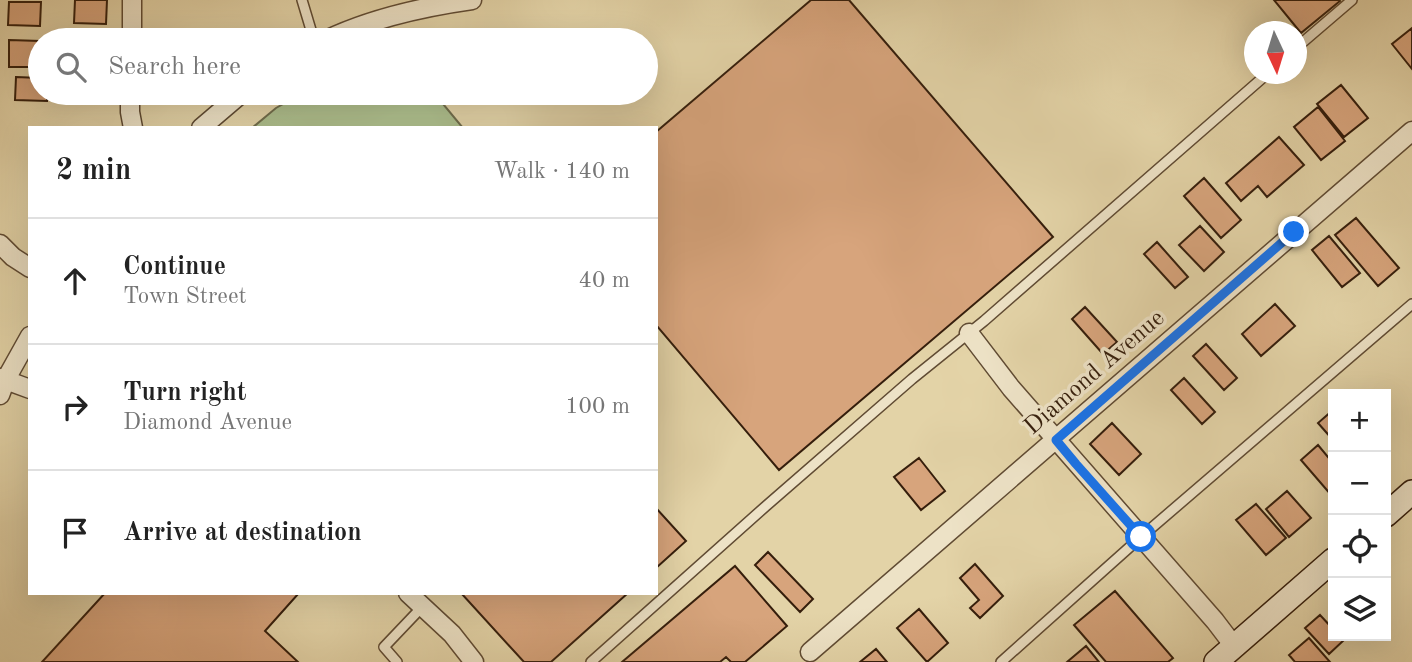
<!DOCTYPE html>
<html lang="en">
<head>
<meta charset="utf-8">
<style>
	body { margin:0; font-family:"Old Standard TT",serif; background:#f2f2f2; color:#222 }
	.controls { position:absolute; right:21px; bottom:21px; display:grid; overflow:hidden; border-radius:0px; box-shadow:0 7px 28px #0002 }
	.controls button { width:63px; height:63px; display:grid; place-items:center; padding:0; border:0; border-bottom:2px solid #e0e0e0; background:#fff; color:#222; font:35px sans-serif }
	.compass { position:absolute; left:1244px; top:21px; width:63px; height:63px; border-radius:50%; background:#fff; box-shadow:0 7px 28px #0002; rotate:176deg }
	.stop { position:absolute; width:21px; height:21px; margin:-16px; border:5px solid #1a73e8; border-radius:50%; background:#fff }
	.stop.end { background:#1a73e8; border-color:#fff; box-shadow:0 2px 7px #0008 }
	.list { margin:0; padding:0; list-style:none }
	h2 { display:flex; justify-content:space-between; align-items:center; height:91px; margin:0; padding:0 28px; font-size:30px }
	h2 small { font-size:23px; font-weight:400; color:#767676 }
	.list li { display:grid; grid-template-columns:46px 1fr auto; gap:21px; align-items:center; box-sizing:border-box; height:126px; padding:0 28px; border-top:2px solid #e0e0e0 }
	.list b { display:block; font-size:26px; white-space:nowrap }
	.list p { margin:0; font-size:23px; white-space:nowrap; color:#767676 }
	.list em { font-size:23px; font-style:normal; color:#767676 }
	.icon { flex:none; width:38px; height:38px; fill:none; stroke:currentColor; stroke-width:2; stroke-linecap:round; stroke-linejoin:round }
	.map { position:relative; flex:none; width:1412px; height:662px; overflow:hidden }
	.search { position:absolute; background:#fff; box-shadow:0 7px 28px #0002; left:28px; top:28px; width:630px; height:77px; display:flex; align-items:center; gap:18px; box-sizing:border-box; padding:0 24px; border-radius:38px; color:#767676; font-size:26px }
	.panel { position:absolute; background:#fff; box-shadow:0 7px 28px #0002; left:28px; top:126px; width:630px; height:469px; border-radius:0px }
	.map>svg:first-child { display:block }
	.green { fill:#aebe8c; stroke:#726e4c; stroke-width:2 }
	.building { fill:#d7a47c; stroke:#351e0c; stroke-width:2 }
	.lines { fill:none; stroke-linecap:round; stroke-linejoin:round }
	.service-casing { stroke:#604b33; stroke-width:12 }
	.minor-casing { stroke:#604b33; stroke-width:21 }
	.secondary-casing { stroke:#351e0c; stroke-width:26 }
	.service { stroke:#ede2c6; stroke-width:9 }
	.minor { stroke:#ede2c6; stroke-width:18 }
	.secondary { stroke:#ede2c6; stroke-width:23 }
	.route { stroke:#1a73e8; stroke-width:9 }
	.labels { text-anchor:middle; dominant-baseline:central; stroke-width:7; stroke-linejoin:round; paint-order:stroke }
	.street-label { font-size:24px; fill:#351e0c; stroke:#ede2c6 }
</style>
</head>
<body>
<div class="map">
<svg width="1412" height="662" viewBox="0 0 1412 662">
	<rect width="100%" height="100%" fill="#e3d3a7"/>
	<filter id="stains"><feTurbulence type="fractalNoise" baseFrequency=".00286" numOctaves="4"/><feColorMatrix values="0 0 0 0 .2 0 0 0 0 .09 0 0 0 0 .02 0 0 0 .5 -.17"/></filter>
	<radialGradient id="worn" r=".72"><stop offset=".6" stop-color="#630" stop-opacity="0"/><stop offset="1" stop-color="#630" stop-opacity=".3"/></radialGradient>
	<path class="green" d="M303,93h131l29,35h-211l24,-20z"/>
	<path class="building" d="M75,0h32l-1,24 -32,-1z
		M811,0h38l204,237 -274,233 -123,-145v-193z
		M1274,0h65l1,1 -39,32z
		M9,2h32l-1,24 -32,-1z
		M1412,28v41l-20,-25z
		M9,40l31,1v26h-31z
		M16,77l24,1v15h7v8l-32,-1z
		M1341,85l27,33 -24,19 -27,-33z
		M1318,107l27,34 -24,19 -27,-33z
		M1279,137l25,28 -37,32 -9,-11 -17,15 -15,-18z
		M1204,178l37,42 -20,18 -37,-42z
		M1356,218l43,50 -21,18 -43,-51z
		M1200,226l24,26 -20,19 -25,-26z
		M1329,236l31,37 -18,14 -30,-37z
		M1157,242l31,35 -13,11 -31,-34z
		M1275,304l20,22 -34,30 -19,-22z
		M1085,307l32,35 -14,12 -31,-35z
		M1206,344l31,34 -13,12 -31,-34z
		M1184,378l31,34 -13,12 -31,-34z
		M1333,410v30l-15,-17z
		M1112,423l29,31 -22,21 -29,-31z
		M1318,445l15,18v32l-1,1 -31,-36z
		M919,458l26,33 -24,19 -27,-33z
		M1287,491l24,27 -22,19 -23,-28z
		M1256,504l30,34 -20,17 -30,-35z
		M656,508l30,33 -30,27z
		M768,552l45,47 -13,13 -45,-47z
		M975,564l28,32 -23,22 -10,-10 9,-8 -19,-22z
		M735,566l52,60 -42,36h-14l-5,-5 -6,5h-98z
		M1115,591l58,67 -5,4h-62l-32,-37z
		M105,593h194l-34,38 33,31h-256z
		M461,593h167l-77,69h-27z
		M919,609l29,34 -21,19 -30,-34z
		M1320,615l13,14v7h7l4,4 -15,14 -24,-26z
		M1309,638l21,24h-35l-6,-7z
		M1086,646l13,16h-32z
		M876,649l11,13h-27z"/>
	<g class="lines">
		<defs>
			<path id="service" d="M302,0l12,40
				M1296,48l56,-48
				M397,662l-13,-15 39,-41
				M591,662l175,-156 146,-127 72,-58 283,-247
				M1001,662l140,-125 271,-233"/>
			<path id="minor" d="M132,40v-40
				M326,40c46,-22 96,-33 146,-40
				M130,93v19l3,16
				M201,128l41,-35
				M0,244l13,13 17,11
				M969,333l42,55 204,233 19,25
				M0,378l30,11
				M0,395l6,-16 24,-43
				M408,593l44,41 22,28
				M810,652l602,-521"/>
			<path id="secondary" d="M1386,515l26,-23
				M1216,662l117,-102"/>
		</defs>
		<use href="#service" class="service-casing"/>
		<use href="#minor" class="minor-casing"/>
		<use href="#secondary" class="secondary-casing"/>
		<use href="#service" class="service"/>
		<use href="#minor" class="minor"/>
		<use href="#secondary" class="secondary"/>
	</g>
	<g class="lines">
		<path class="route" d="M1141,537l-65,-73 -20,-24 238,-208"/>
	</g>
	<g class="labels">
		<g class="street-label">
			<text transform="translate(1095 373) rotate(-41)">Diamond Avenue</text>
		</g>
	</g>
	<rect width="100%" height="100%" filter="url(#stains)"/>
	<rect width="100%" height="100%" fill="url(#worn)"/>
</svg>
<div class="controls">
<button>+</button>
<button>−</button>
<button><svg class="icon" aria-label="locate" viewBox="0 0 24 24"><circle cx="12" cy="12" r="6"/><path d="M12 2v4M12 18v4M2 12h4M18 12h4"/></svg></button>
<button><svg class="icon" aria-label="layers" viewBox="0 0 24 24"><path d="M12 4l9 5-9 5-9-5zM3 14l9 5 9-5"/></svg></button>
</div>
<svg class="compass" viewBox="-18 -18 36 36"><path d="M0-13l5 13h-10z" fill="#e53935"/><path d="M0 13l5-13h-10z" fill="#767676"/></svg>
<div class="stop" style="left:1141px;top:537px"></div>
<div class="stop end" style="left:1294px;top:232px"></div>
<div class="search"><svg class="icon" aria-label="search" viewBox="0 0 24 24"><circle cx="10" cy="10" r="6"/><path d="M15 15l6 6"/></svg>Search here</div>
<section class="panel">
<h2>2 min<small>Walk · 140 m</small></h2>
<ul class="list">
<li><svg class="icon" aria-label="ahead" viewBox="0 0 24 24"><path d="M12 20V5M6 11l6-6 6 6"/></svg><div><b>Continue</b><p>Town Street</p></div><em>40 m</em></li>
<li><svg class="icon" aria-label="right" viewBox="0 0 24 24"><path d="M7 20v-9h11M14 6l5 5-5 5"/></svg><div><b>Turn right</b><p>Diamond Avenue</p></div><em>100 m</em></li>
<li><svg class="icon" aria-label="arrive" viewBox="0 0 24 24"><path d="M6 21V4h12l-3 4 3 4H6"/></svg><div><b>Arrive at destination</b></div></li>
</ul>
</section>
</div>
</body>
</html>
